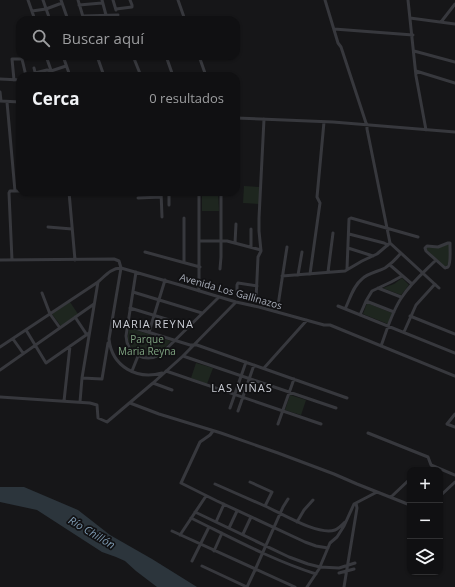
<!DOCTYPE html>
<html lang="es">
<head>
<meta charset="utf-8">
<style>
	body { margin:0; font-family:"Open Sans",sans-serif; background:#1e1e20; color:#f1f3f6 }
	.controls { position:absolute; right:12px; bottom:12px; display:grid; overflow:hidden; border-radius:8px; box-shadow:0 1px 3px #0004 }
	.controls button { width:36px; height:36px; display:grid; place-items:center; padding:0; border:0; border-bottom:1px solid #303032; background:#101012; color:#f1f3f6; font:20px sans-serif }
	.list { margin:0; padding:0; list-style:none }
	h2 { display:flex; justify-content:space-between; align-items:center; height:52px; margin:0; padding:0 16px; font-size:17px }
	h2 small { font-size:13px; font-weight:400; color:#9c9d9f }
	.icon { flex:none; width:22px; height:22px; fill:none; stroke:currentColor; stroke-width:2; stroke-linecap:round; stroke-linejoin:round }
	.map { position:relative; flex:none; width:455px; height:587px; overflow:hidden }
	.search { position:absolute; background:#101012; box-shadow:0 1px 3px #0004; left:16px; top:16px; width:224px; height:44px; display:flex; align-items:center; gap:10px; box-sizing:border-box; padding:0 14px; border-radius:12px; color:#9c9d9f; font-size:15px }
	.panel { position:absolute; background:#101012; box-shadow:0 1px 3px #0004; left:16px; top:72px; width:224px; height:124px; border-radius:12px }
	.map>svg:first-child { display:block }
	.green { fill:#1e261f }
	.water { fill:#2c353c }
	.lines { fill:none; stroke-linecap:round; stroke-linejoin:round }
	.minor { stroke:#37383d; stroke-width:3 }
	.labels { text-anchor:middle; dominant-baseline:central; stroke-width:3.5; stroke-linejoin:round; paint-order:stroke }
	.street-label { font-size:10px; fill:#a8adb8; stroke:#111113 }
	.park-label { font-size:10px; fill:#7fa381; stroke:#111113 }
	.neighbourhood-label { font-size:11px; letter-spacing:1px; fill:#c9ccd4; stroke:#111113 }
	.water-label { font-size:11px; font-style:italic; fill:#7f9bb3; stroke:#111113 }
</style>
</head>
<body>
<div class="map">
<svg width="455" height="587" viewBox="0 0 455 587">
	<rect width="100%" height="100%" fill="#161618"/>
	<path class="green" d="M244,186l16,1 -1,17 -16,-1z
		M202,192h16l1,19h-17z
		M446,245h3v16l-2,5h-3l-18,-17 1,-1z
		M402,278l7,7 -8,10 -18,-7 11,-4z
		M70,302l8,12 -17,12 -9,-12z
		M367,303l25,10 -4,11 -25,-10z
		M129,328l42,13c-5,5 -9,11 -16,14 -12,4 -27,-5 -27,-18 0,-3 1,-6 1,-9z
		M196,363l17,5 -6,16 -16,-6z
		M290,395l16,5 -5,15 -16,-5z"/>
	<path class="water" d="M24,487l54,23 32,25 42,24 45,28h-40l-21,-16 -11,-10 -9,-4 -14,-5 -65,-42 -37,-8v-15z"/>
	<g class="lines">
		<path class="minor" d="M28,0l7,20
			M43,0l7,20
			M61,0l7,20
			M78,0l6,20
			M102,0l4,15
			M113,0l3,10
			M178,0l7,20
			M325,0l13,43 3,4 25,76 1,2v4l23,114 49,45
			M408,0l8,76 10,54
			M79,5l23,-2
			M116,9l16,-2v-2l-2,-5
			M32,11l14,-2 16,-6
			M83,16l35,-1
			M410,18l45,6
			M441,22l14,-18
			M334,29l79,6
			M414,51l41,11
			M46,56l7,20
			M63,56l7,20
			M97,56l7,20
			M133,56l8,20
			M166,56l7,20
			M199,56l7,20
			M34,68l2,8
			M416,71l39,12
			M35,73l12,-3 4,1 15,-5
			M0,79l20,1
			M14,80l-2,-21h10l4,17
			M236,83l1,-1
			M0,92l1,9
			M0,101l20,1
			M7,102l8,89
			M236,118l97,4 122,10
			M69,192l6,68
			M161,192l1,25
			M169,192v13
			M199,192v99
			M138,198l23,-1
			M184,218v44
			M48,227l24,2
			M349,234l35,9 4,2
			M200,241h27l34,9
			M235,243l1,-19
			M448,243h2v3c0,4 1,18 -2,21 -1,1 -2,0 -3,1l-19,-17 -1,-3 2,-2 11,1z
			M251,247v-18
			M348,248l25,8
			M145,252l55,15
			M0,260l114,-1 5,2 2,7 59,17 56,17 23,5 65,18h6l125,51
			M12,260l-3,-67 1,-2h10
			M390,265l22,19
			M220,269l1,-12v-65
			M347,269l2,-50 2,-1 67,19
			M136,272l-10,64c1,18 18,27 34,19l59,-58
			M328,272l5,-39
			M310,274l10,-71 -3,-6 7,-75
			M298,275l4,-23
			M282,276l63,-5 17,-10 15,-7 13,-11
			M257,286l-19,-3 -1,2v11l17,5 2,-1 2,-43 3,-6 -2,-20v-13l5,-99
			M378,288l23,9
			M133,292l69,21
			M42,293l8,21 10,14
			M366,301l28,11
			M338,306l117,47
			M130,308l59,18
			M345,309c5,-10 8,-23 17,-30 6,-6 15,-7 23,-11 6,-4 11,-9 16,-15
			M277,312l10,-65
			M360,315l6,-14 6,-10 19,-9 11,-6
			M410,316l45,18
			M75,317l12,18
			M112,321l78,24h7l150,53
			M26,330l20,33 43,-30
			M149,332l16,-52
			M404,332l12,-27 19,-21
			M13,339l10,14
			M381,346c6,-16 11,-35 21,-49 9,-14 22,-25 34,-37
			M0,347l98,-65c7,-6 13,-14 23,-14l-12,71c3,28 28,41 53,34
			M183,356l153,52
			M264,368l43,-48
			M0,370l94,-66
			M132,371l6,-15
			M166,371l155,53
			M82,378l20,1 6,-36
			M153,383l19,7
			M0,397l90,6 7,2 1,13 9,4 46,-39 30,-27 53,-54
			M64,401l6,-55
			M80,402l2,-24 16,-96
			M130,403l29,11 62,19 57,20 56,21 23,10 53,21
			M230,408l16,-46
			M238,411l16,-46
			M455,414l-8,10 8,3
			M278,424l16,-45
			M213,431l-3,4 -10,7 -19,41 36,18 88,41 11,4 12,2
			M368,433l60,24 3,8 24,10
			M215,484l50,22 7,-14 -22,-10
			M440,496l15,-14
			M391,497l19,-18
			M265,506c16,7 53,30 70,24 3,-1 7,-5 10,-8
			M195,512l94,45 19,7 12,3 19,1 16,-5
			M191,518c41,20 81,42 125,56
			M216,522l8,-18
			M297,522l7,-12 9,-10
			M229,528l8,-17
			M172,531l123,56
			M243,534l8,-17
			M180,535l26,-39
			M214,551l8,-18
			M192,561l17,-34
			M202,566l45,21
			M339,573l15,-4
			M247,587l8,-17 28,-63 5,-8
			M307,587l12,-18 11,-26 7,-6 7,-11 10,-22 23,-12
			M344,587l13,-79 -1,-5"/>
	</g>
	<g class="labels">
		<g class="street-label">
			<text transform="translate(231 291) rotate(16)">Avenida Los Gallinazos</text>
		</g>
		<g class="park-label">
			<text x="147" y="339">Parque<tspan x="147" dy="12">Maria Reyna</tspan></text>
		</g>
		<g class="neighbourhood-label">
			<text x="153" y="323">MARIA REYNA</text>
			<text x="242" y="387">LAS VIÑAS</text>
		</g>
		<g class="water-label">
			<text transform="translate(92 532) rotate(31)">Río Chillón</text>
		</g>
	</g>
</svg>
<div class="controls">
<button>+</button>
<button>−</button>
<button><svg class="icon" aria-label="layers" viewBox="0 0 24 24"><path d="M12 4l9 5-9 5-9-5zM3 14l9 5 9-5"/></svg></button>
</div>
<div class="search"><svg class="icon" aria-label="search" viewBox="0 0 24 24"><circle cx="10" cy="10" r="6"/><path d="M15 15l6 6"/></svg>Buscar aquí</div>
<section class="panel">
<h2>Cerca<small>0 resultados</small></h2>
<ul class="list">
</ul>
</section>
</div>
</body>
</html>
